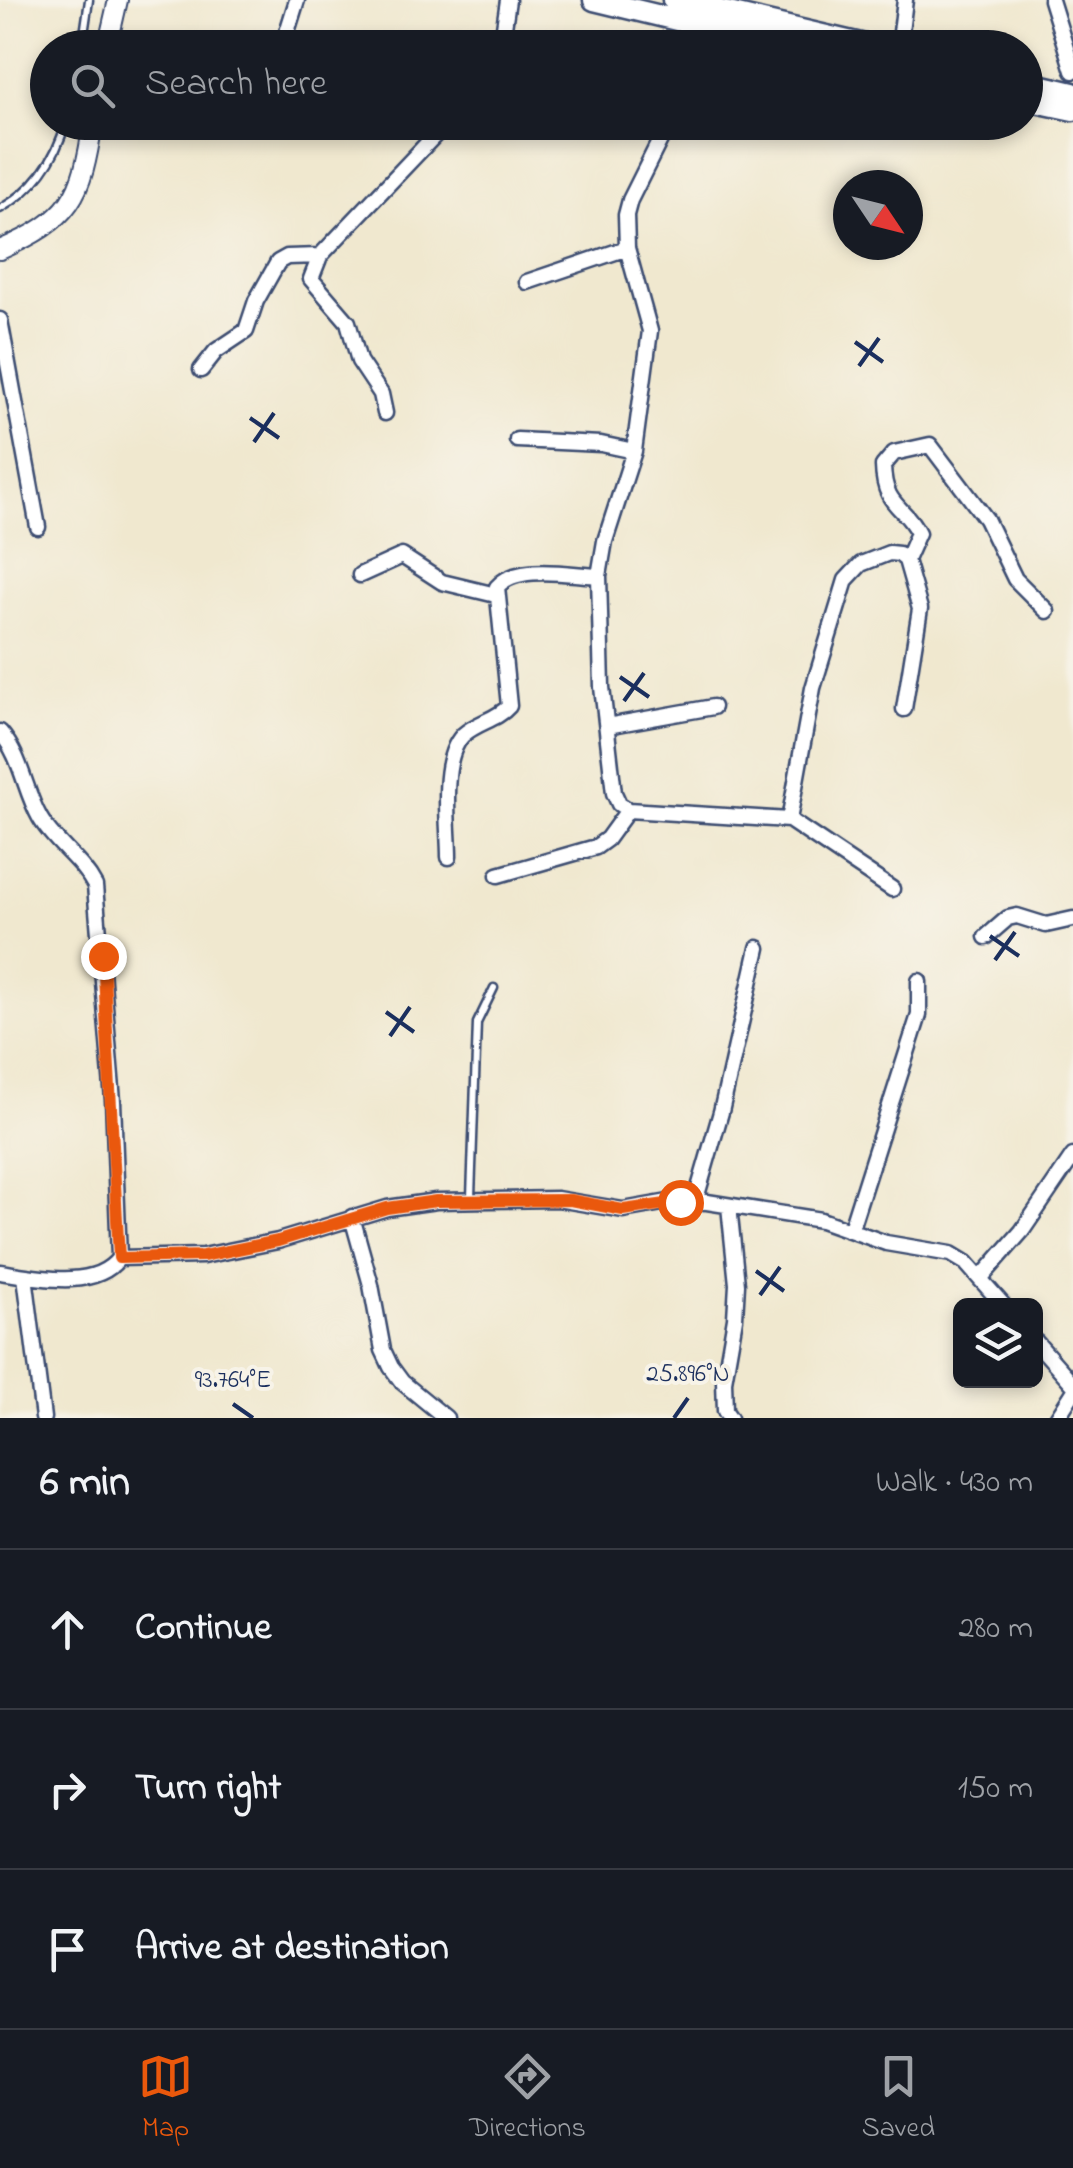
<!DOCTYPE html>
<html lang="en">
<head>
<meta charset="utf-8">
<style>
	body { margin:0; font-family:"Indie Flower",sans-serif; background:#20242c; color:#f1f3f6 }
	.controls { position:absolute; right:30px; bottom:30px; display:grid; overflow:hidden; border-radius:15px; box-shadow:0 5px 15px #0003 }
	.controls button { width:90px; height:90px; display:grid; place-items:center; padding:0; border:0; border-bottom:2px solid #363941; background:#171b24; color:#f1f3f6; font:50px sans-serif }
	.compass { position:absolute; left:833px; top:170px; width:90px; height:90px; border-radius:50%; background:#171b24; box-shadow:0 5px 15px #0003; rotate:125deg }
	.stop { position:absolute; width:30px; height:30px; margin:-22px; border:8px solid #ea580c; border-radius:50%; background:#fff }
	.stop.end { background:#ea580c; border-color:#fff; box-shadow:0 2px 10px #0008 }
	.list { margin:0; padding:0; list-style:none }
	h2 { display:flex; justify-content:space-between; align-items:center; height:130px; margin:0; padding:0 40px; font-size:42px }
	h2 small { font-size:32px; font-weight:400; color:#9ea1a6 }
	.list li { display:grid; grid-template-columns:65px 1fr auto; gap:30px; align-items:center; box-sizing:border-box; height:160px; padding:0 40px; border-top:2px solid #363941 }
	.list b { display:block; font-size:38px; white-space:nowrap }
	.list em { font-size:32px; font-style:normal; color:#9ea1a6 }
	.icon { flex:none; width:55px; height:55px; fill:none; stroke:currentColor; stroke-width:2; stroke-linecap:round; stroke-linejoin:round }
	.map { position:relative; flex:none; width:1073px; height:1418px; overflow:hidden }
	.search { position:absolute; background:#171b24; box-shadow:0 5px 15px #0003; left:30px; right:30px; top:30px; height:110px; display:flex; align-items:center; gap:25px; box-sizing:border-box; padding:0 35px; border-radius:55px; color:#9ea1a6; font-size:38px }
	.sheet { height:610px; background:#171b24 }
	nav { display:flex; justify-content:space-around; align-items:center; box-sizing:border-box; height:140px; border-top:2px solid #363941; background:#171b24; font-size:28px; color:#9ea1a6 }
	nav a { display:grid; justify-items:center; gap:5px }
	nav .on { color:#ea580c }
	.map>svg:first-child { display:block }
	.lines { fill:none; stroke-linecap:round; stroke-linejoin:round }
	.lane-casing { stroke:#3b4b6f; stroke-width:11 }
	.street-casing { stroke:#3b4b6f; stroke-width:19 }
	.secondary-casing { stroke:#3b4b6f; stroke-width:22 }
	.primary-casing { stroke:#3b4b6f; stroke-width:25 }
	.lane { stroke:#fff; stroke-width:6 }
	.street { stroke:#fff; stroke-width:14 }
	.secondary { stroke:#fff; stroke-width:18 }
	.primary { stroke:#fff; stroke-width:20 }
	.route { stroke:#ea580c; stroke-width:12 }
	.ticks { fill:none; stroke:#1b2f5e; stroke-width:4 }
	.ticks-label { font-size:25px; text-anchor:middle; fill:#1b2f5e; stroke:#f7f3e8; stroke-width:8; stroke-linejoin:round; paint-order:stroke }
</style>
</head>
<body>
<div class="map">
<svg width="1073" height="1418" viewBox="0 0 1073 1418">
	<rect width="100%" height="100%" fill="#f7f3e8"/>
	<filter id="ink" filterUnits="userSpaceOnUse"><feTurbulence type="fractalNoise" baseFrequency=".01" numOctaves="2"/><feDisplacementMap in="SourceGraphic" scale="20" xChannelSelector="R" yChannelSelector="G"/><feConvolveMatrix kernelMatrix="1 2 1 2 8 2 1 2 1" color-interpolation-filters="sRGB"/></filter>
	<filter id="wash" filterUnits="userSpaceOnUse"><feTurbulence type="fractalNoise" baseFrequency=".0048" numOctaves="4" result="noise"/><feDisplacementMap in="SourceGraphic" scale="40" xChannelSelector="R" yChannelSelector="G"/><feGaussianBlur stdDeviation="2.25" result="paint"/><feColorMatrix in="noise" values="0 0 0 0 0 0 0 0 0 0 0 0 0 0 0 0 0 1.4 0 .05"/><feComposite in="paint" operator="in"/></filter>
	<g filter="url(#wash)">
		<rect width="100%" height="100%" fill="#f0e8cf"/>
	</g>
	<g filter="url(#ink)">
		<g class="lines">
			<defs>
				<path id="lane" d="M82,48l7,-48
					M0,209c34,-19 56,-50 66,-87
					M471,1197l6,-174 17,-35"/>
				<path id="street" d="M1051,0l22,71
					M286,48l1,-16 10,-32
					M501,48l7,-48
					M690,48l6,-23
					M899,48l6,-48
					M669,122l-39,78 -4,15 1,33 23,83 -16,120 -29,90 -6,35 3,111 12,106 5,11 9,6 161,10 103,69
					M527,282l100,-34
					M0,320l38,207
					M201,370l15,-19 30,-20 10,-30 22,-39 9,-5 33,-1
					M385,413l-4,-19 -22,-33 -11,-39 -37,-43 9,-23 119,-125 18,-9
					M517,440l84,4 33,7
					M906,560l12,-27c-13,-28 -34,-25 -35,-67l11,-13 36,-8 56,74 29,60 32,32
					M360,575l42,-19 40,26 54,13
					M607,726l106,-19
					M0,732c22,25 24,58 40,86 15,26 41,41 55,68l18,215 6,157c-24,33 -84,19 -119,14
					M789,820l24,-132 33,-108 15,-16 28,-11 10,1 7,6 14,49 -16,100
					M449,857c0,-33 -10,-97 14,-122 14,-13 34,-15 46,-29l-12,-119c20,-24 74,-12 102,-11
					M498,875l98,-28 11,-8 21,-29
					M986,937l22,-19 9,-2 29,9 27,-6
					M695,1202l26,-90 37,-164
					M729,1206l8,78 -2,34 -11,63 1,30 5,7
					M352,1217l19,68 12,65 8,17 11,15 44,36
					M851,1228l68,-213v-34
					M119,1258l84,-2 75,-15 109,-33 49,-7 121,-2 66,11 51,-9 33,1 114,18 65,23 65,11 15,9 38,43
					M25,1276l18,142
					M980,1279l42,-48 51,-75
					M1036,1342l37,42
					M1057,1418l16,-25"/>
				<path id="secondary" d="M107,48l11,-48
					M0,250c71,-31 82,-52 93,-128"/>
				<path id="primary" d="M594,0l199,48
					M673,0l205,48
					M1026,82l47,11
					M1026,100l47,10"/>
			</defs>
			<use href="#lane" class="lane-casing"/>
			<use href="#street" class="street-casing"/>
			<use href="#secondary" class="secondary-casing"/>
			<use href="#primary" class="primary-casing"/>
			<use href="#lane" class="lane"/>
			<use href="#street" class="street"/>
			<use href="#secondary" class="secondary"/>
			<use href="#primary" class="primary"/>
		</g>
	</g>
	<g class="lines" filter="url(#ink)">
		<path class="route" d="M103,956l16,302 84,-2 75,-15 109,-33 49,-7 134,-1 53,10 57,-8"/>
	</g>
	<path class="ticks" d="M855,342l28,20M859,366l20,-28M250,418l29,20M254,442l20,-29M620,677l29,20M624,701l20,-28M990,936l29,20M995,960l20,-28M386,1012l28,20M390,1036l20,-29M756,1271l28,20M760,1295l20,-28M233,1404l20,14M674,1418l14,-20"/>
	<g class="ticks-label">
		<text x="688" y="1381">25.896°N</text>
		<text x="233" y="1387">93.764°E</text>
	</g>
</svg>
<div class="controls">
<button><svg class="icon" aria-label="layers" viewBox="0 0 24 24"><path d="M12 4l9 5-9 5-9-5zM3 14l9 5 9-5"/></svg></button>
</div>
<svg class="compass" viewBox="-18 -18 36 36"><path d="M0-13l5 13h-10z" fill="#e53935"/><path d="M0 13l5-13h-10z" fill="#9ea1a6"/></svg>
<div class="stop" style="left:680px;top:1202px"></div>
<div class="stop end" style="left:103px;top:956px"></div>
<div class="search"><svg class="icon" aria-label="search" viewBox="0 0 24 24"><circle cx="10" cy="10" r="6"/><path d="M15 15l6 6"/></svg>Search here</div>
</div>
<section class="sheet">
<h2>6 min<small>Walk · 430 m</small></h2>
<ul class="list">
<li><svg class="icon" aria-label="ahead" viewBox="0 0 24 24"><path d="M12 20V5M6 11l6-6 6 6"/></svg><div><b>Continue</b></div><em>280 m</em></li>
<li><svg class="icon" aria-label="right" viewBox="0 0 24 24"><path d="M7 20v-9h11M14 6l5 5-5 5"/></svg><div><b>Turn right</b></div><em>150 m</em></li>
<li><svg class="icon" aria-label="arrive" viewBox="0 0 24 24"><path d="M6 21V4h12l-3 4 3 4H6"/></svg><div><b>Arrive at destination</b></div></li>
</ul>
</section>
<nav>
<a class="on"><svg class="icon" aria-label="map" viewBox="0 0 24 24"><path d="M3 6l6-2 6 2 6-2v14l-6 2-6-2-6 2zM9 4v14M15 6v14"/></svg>Map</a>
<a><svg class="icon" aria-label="directions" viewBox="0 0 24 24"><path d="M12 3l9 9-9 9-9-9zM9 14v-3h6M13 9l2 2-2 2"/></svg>Directions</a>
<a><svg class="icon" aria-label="saved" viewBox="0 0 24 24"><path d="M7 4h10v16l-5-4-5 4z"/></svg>Saved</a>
</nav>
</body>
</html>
